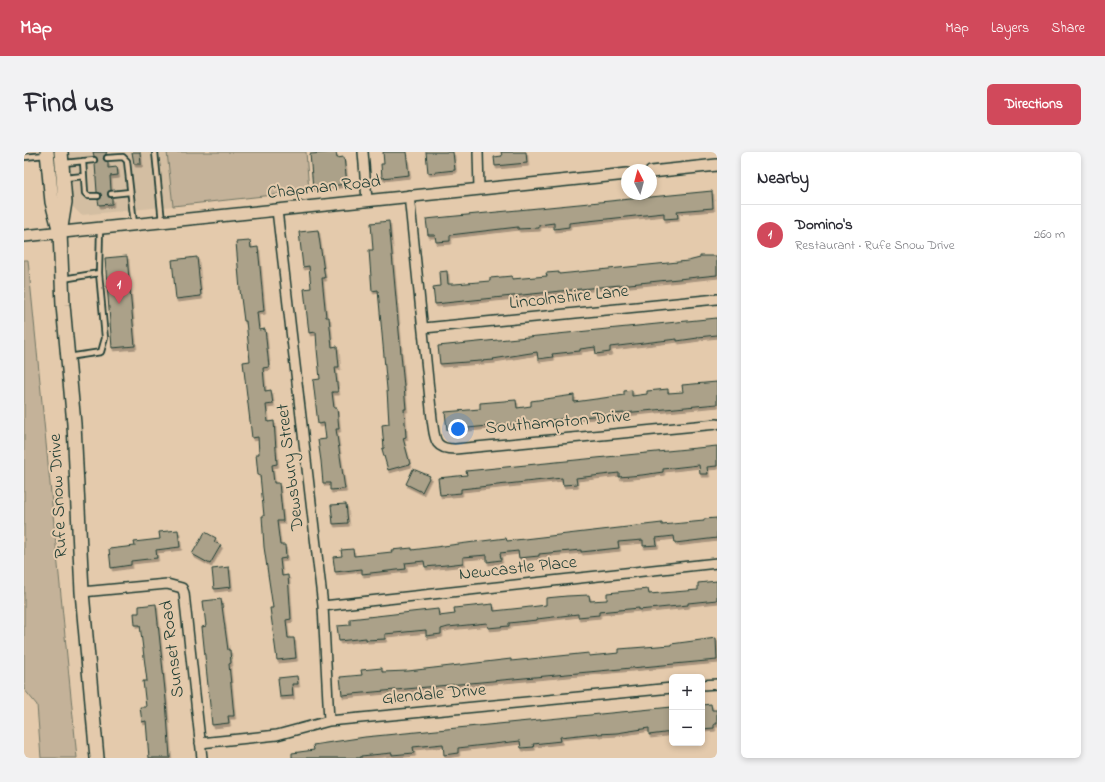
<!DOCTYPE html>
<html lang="en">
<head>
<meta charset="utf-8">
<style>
	body { margin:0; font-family:"Indie Flower",sans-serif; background:#f2f2f3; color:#2b2b33 }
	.controls { position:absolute; right:12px; bottom:12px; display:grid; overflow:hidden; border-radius:6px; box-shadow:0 2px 6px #0003 }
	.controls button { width:36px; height:36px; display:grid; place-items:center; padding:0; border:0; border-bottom:1px solid #e1e1e2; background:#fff; color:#2b2b33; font:20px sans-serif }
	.compass { position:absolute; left:597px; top:12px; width:36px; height:36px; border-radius:50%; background:#fff; box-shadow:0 2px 6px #0003; rotate:354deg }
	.you { position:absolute; left:434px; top:277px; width:14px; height:14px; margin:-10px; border:3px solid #fff; border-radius:50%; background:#1a73e8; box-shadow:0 0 0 6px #1a73e833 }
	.badge { display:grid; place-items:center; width:26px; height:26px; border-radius:50%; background:#d1495b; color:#fff; font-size:13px; font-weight:700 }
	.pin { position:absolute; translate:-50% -33px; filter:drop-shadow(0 1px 2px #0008) }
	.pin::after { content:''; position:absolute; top:21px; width:14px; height:12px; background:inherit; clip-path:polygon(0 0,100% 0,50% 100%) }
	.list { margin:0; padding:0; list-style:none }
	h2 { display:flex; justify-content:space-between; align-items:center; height:52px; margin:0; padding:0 16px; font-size:17px }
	h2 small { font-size:13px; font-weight:400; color:#7c7c81 }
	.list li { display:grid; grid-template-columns:26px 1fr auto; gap:12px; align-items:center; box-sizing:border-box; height:60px; padding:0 16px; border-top:1px solid #e1e1e2 }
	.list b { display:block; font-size:15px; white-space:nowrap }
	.list p { margin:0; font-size:13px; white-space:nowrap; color:#7c7c81 }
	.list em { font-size:13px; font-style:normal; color:#7c7c81 }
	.map { position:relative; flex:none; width:693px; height:606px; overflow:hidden; border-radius:6px }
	header { display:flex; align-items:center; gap:24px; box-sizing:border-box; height:56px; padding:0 20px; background:#d1495b; color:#fff }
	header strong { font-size:19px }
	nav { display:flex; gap:22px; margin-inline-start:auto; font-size:14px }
	.intro { display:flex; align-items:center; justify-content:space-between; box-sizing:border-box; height:96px; padding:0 24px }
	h1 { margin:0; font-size:28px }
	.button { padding:10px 18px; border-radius:6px; background:#d1495b; color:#fff; font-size:14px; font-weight:700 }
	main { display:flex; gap:24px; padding:0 24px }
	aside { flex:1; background:#fff; border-radius:6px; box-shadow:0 2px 6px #0003 }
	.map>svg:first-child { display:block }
	.built { fill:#d3bea2 }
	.green { fill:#c4b299; stroke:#727866 }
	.building { fill:#aba189; stroke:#1f3d34; filter:url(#shadow) }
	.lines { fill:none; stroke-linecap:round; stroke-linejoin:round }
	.service-casing { stroke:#1f3d34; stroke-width:8 }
	.minor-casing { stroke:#1f3d34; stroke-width:12 }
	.tertiary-casing { stroke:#1f3d34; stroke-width:14 }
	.secondary-casing { stroke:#1f3d34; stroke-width:16 }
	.service { stroke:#e4caac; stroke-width:4.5 }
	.minor { stroke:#e4caac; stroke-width:9 }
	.tertiary { stroke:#e4caac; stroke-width:11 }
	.secondary { stroke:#e4caac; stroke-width:13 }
	.labels { text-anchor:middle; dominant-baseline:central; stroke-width:4; stroke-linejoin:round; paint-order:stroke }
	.street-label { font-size:18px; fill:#1f3d34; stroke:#e4caac }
</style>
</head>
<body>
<header>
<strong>Map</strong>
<nav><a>Map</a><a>Layers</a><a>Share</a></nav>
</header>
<div class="intro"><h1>Find us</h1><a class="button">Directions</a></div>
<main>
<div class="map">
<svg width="693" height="606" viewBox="0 0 693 606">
	<defs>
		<filter id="shadow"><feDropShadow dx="1.5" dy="3" stdDeviation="0" flood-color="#0004"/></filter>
	</defs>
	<rect width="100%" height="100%" fill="#e4caac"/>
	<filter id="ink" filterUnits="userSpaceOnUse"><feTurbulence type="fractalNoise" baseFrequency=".025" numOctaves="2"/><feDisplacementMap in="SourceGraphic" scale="8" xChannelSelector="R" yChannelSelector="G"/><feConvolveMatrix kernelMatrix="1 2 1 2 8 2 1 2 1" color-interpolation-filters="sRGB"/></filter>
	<g filter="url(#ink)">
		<path class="built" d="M45,0h98l6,54 -92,9 -8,-8z"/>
		<path class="green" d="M143,0h139l3,39 -136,15z
			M0,108h4l49,498h-36l-4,-53 -13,-16z"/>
		<path class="building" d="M69,0h14l-4,7 5,3v6l9,-1 1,8 -8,1 1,14 -4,4 5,4v6l-13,1 -1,-5 4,-4 -5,-4 -2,-28 3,-4 -4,-4z
			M108,0h8l1,12h-7z
			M312,0l1,6 7,-1 3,27 -34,4 -3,-34z
			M359,0h23l3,23 -27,3 -1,-14h3z
			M402,0h27l2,18 -27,3z
			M477,0h25l1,11 -32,3 -1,-9 8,-1z
			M688,39l1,17 -36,3 1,7 -14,1v-6l-95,10v4l-15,2v-6l-15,2v3l-21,1v-2l-68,8v6l-14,1 -1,-7h-7l-2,-16z
			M365,69l17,188h-2l2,28 -3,1 7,26 -22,6 -6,-21 2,-1 -2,-23 7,-1 -2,-35 -9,-99 -6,1 -3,-41h4l-2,-27z
			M294,78l7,48h-3l4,39h3l3,30 5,-1 2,21h-4l3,25h-6l2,16h3l2,21h-3l9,60 -15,1v-7h-7l-2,-22 -3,-21 8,-1 -2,-16 -6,1 -5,-44 7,-1 -3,-30 -1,-17 -7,1 -5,-44 7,-1 -2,-22 -6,1 -4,-35z
			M226,89l1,7 7,-1 2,20 4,44 -7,1 2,18 6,-1 4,38 -6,1 2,23 6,-1 2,14 -7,1 2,17 6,-1 3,43 -5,1 2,18h5l4,38h-6l3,24h5l1,13 -6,1 2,17 6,-1 3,44 -5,1 2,18h6l2,20 -19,2 -7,-52h3l-9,-61 -2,-31h2l-4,-41h-2l-2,-21h3l-1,-17 -6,1 -9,-76 7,-1 -4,-40h-2l-4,-31 -4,-48z
			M103,104l8,90 -23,2 -7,-90z
			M676,104h17v19l-282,29 -2,-17 7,-1 -1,-14 8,-1 1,13h7l35,-3v-3l22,-2v3l35,-3 -1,-3 13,-1v2l129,-13 12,-3z
			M173,105l4,39 -25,3 -4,-39z
			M693,166v17l-19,2v1l-21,3v-2l-67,8v5l-14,2 -1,-7 -15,2v2l-28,3 1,3 -15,2 -1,-7 -44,7 1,1 -54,4 -2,-18z
			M693,230v22l-270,26 -2,-18 35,-3v-6l36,-3 1,8 14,-2v-5l43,-6v7l44,-6 6,-1v-4l8,-1v6l15,-2v-3l21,-2v4l15,-1 -1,-7z
			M693,294v20l-10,1 1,7h-8l-1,-9 -36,4v3l-21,3 -23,2v-4l-43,5 1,6 -14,1 -1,-7 -101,11v4l-21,2 -2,-17 29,-3 -1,-4z
			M389,317l17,7 -8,16 -16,-8z
			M322,352l2,19 -15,1 -2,-19z
			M693,366v20l-42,5 -1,-7 -18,2 1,7 -14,1v-6l-25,2 1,6 -38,4v-2l-42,4v2l-20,2 -1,-7 -18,2 1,7 -14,2v-7l-24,2v6l-17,2 -21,2 -1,-6 -19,2 1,6 -44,5v-5l-27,3 -2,-15 9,-1 -1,-6 12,-1 1,7 38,-4 -1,-2 21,-2v2l94,-12 1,3 155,-18v2l42,-4v-2z
			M154,378l2,17 -24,3 1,8 -26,3v4l-20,3 -2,-19 26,-3 -1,-4 26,-3 -1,-7z
			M181,380l11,6 -2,4 7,3 -11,19 -18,-10z
			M205,415l2,20 -17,2 -2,-20z
			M693,429v19l-29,3v2l-49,5v-2l-40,4v3l-21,2v-3l-41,5v1l-28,3v3l-21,2 -1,-5 -39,4 -7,2v5l-15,2v-6l-41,4v5l-19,1v-2l-27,3 -2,-15 13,-1v-6l88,-10 1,7 16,-2 -1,-6 39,-4 1,7 28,-3 24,-3v-7l21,-2 22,-1 1,6 17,-1v-7l41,-4 1,5 25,-2 24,-2v-7z
			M197,447l7,51h2l1,13 -2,1 5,52h-6l1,7 -17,2 -10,-98 4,-1 -3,-25z
			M132,452l10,96 4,58h-21l-3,-37 -4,1 -2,-15h6l-3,-26h4l-7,-56h-5l-1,-12h5v-7z
			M692,486l1,22 -375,35 -2,-18 22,-2 -1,-5 21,-2v4l26,-1 103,-12v2l78,-8v3l30,-3v-4l52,-4v-1z
			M273,524l1,8h-6l1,12 -13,1 -2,-19z
			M687,552l1,6h5v14h-3v4l-12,1v-24z
			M648,555v25l-23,3v-7l-32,5 -19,1 -1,-1 -37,4 1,4 -28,3 1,3 -13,1 -1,-7 -62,7v5l-14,2 -1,-11 -30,3 1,6 -22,2v-2l-31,3v2h-69v-5l22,-3 -1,-5 52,-8z"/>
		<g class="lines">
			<defs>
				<path id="service" d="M131,0l7,70
					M0,5l22,-2
					M83,6l16,-1 4,4 7,63
					M59,9l2,32 3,3h10
					M40,11l30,-3
					M41,26l19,-2
					M87,42l19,-2
					M39,127l36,-6
					M44,205l33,-5 4,-14 -6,-65 1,-45"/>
				<path id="minor" d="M339,0l4,48
					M454,0l1,37
					M385,43l23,224c3,19 1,30 23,30l262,-25
					M253,58l46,396 6,115
					M400,176l293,-29
					M58,440l85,-8 15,4 2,5 18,165
					M299,454l394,-43
					M678,533l15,-1
					M176,591l77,-8 52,-14 343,-33"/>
				<path id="tertiary" d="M627,20l66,-7
					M0,84l603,-62"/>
				<path id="secondary" d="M23,0l5,50 8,30 3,73 11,119 8,168 15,166
					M37,75l4,-25 -4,-50"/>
			</defs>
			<use href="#service" class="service-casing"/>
			<use href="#minor" class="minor-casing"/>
			<use href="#tertiary" class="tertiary-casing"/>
			<use href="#secondary" class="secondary-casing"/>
			<use href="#service" class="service"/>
			<use href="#minor" class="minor"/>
			<use href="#tertiary" class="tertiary"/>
			<use href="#secondary" class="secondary"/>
		</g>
	</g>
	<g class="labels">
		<g class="street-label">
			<text transform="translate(300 36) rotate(-6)">Chapman Road</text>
			<text transform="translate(545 146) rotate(-6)">Lincolnshire Lane</text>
			<text transform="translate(534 271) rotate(-5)">Southampton Drive</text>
			<text transform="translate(267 315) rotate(-97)">Dewsbury Street</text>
			<text transform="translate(35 344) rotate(-93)">Rufe Snow Drive</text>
			<text transform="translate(494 417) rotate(-6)">Newcastle Place</text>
			<text transform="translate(149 497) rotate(-97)">Sunset Road</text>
			<text transform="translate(410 543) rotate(-5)">Glendale Drive</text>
		</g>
	</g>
</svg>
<div class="controls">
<button>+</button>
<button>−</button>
</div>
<svg class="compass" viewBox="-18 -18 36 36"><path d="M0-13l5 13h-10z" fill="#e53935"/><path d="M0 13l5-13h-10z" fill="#7c7c81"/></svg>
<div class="you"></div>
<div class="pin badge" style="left:95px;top:152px">1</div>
</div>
<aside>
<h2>Nearby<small></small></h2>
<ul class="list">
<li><span class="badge">1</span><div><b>Domino's</b><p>Restaurant · Rufe Snow Drive</p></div><em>260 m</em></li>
</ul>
</aside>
</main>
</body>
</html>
